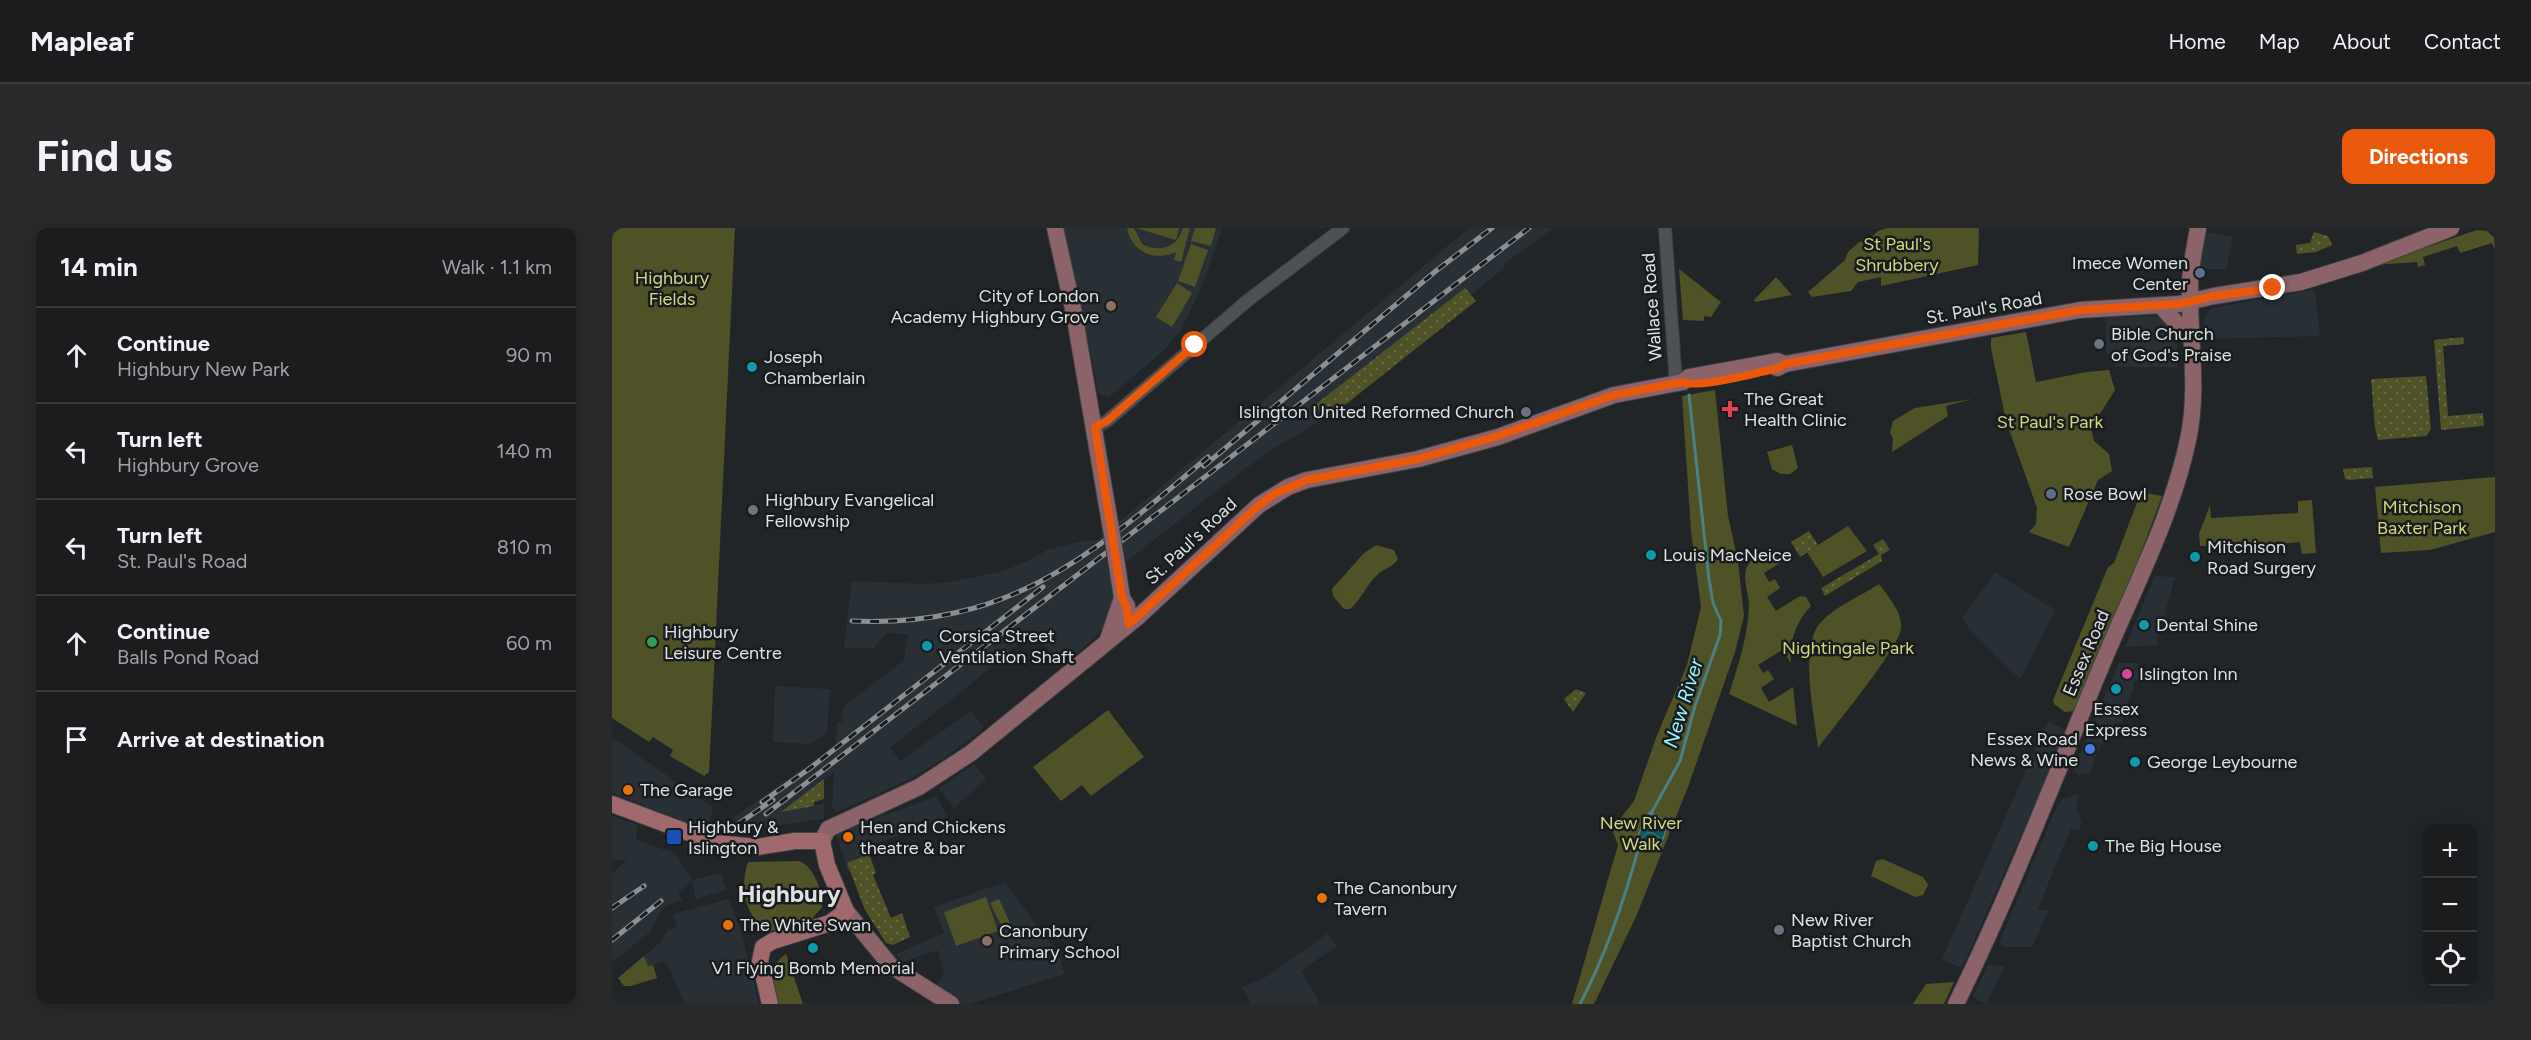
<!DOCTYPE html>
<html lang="en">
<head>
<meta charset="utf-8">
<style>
	body { margin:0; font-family:Figtree,sans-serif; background:#27292b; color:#f1f3f6 }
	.controls { position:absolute; right:18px; bottom:18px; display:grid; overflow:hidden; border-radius:12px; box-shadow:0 3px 15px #0003 }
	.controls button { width:54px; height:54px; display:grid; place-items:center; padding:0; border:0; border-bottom:2px solid #383a3c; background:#1a1c1e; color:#f1f3f6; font:30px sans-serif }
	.stop { position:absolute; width:18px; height:18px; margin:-14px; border:4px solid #ea580c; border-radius:50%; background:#fff }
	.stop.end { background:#ea580c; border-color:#fff; box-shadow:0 2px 6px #0008 }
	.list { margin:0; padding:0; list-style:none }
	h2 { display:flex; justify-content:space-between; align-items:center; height:78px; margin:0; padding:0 24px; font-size:26px }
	h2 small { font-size:20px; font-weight:400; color:#9fa1a4 }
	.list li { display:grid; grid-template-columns:39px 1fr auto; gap:18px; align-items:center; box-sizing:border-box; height:96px; padding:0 24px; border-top:2px solid #383a3c }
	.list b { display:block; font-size:22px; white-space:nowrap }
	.list p { margin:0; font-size:20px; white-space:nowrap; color:#9fa1a4 }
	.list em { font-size:20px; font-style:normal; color:#9fa1a4 }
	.icon { flex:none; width:33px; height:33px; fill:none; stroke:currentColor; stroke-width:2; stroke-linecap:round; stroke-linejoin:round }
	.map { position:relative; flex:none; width:1883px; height:776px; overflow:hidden; border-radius:12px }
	header { display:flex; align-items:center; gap:36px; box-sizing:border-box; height:84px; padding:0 30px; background:#1a1c1e; border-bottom:2px solid #383a3c }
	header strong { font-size:28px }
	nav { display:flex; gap:33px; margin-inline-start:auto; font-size:21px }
	.intro { display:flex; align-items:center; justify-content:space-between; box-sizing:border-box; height:144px; padding:0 36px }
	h1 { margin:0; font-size:42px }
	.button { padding:15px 27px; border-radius:12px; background:#ea580c; color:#fff; font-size:21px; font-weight:700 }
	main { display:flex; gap:36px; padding:0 36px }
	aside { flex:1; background:#1a1c1e; border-radius:12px; box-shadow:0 3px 15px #0003 }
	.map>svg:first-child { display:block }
	.built { fill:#283036 }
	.grass { fill:url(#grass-dots) }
	.green { fill:#4f5127 }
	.water { fill:url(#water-waves); stroke:#4b7f84; stroke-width:1.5 }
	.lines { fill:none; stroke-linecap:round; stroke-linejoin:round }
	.stream { stroke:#4b7f84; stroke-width:3 }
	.tertiary-casing { stroke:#3f4143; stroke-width:14 }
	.primary-casing { stroke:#3f4143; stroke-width:18 }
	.trunk-casing { stroke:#3f4143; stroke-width:18 }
	.tertiary { stroke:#4e5154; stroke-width:12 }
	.primary { stroke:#8c6368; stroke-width:16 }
	.trunk { stroke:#a0696e; stroke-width:16 }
	.rail-casing { stroke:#8c8f91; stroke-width:5 }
	.rail { stroke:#191c1e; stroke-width:3; stroke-dasharray:9; stroke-linecap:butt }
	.primary-bridge-casing { stroke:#3f4143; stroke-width:18; stroke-linecap:butt }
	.primary-bridge { stroke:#8c6368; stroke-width:16 }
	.route { stroke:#ea580c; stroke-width:8 }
	.service-dot { fill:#5c6f8a; stroke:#191c1e; stroke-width:2 }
	.education-dot { fill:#8d6e63; stroke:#191c1e; stroke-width:2 }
	.worship-dot { fill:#6b7280; stroke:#191c1e; stroke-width:2 }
	.culture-dot { fill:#0f9aa8; stroke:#191c1e; stroke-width:2 }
	.health-dot { fill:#e0444e; stroke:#191c1e; stroke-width:2 }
	.leisure-dot { fill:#2e9e5b; stroke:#191c1e; stroke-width:2 }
	.hotel-dot { fill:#d1479c; stroke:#191c1e; stroke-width:2 }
	.shop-dot { fill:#3f7fe0; stroke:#191c1e; stroke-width:2 }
	.food-dot { fill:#e8710a; stroke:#191c1e; stroke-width:2 }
	.transit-dot { fill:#1a4fb4; stroke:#191c1e; stroke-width:2 }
	.labels { text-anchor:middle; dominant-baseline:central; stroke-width:5; stroke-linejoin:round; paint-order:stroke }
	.park-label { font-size:18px; fill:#d3d87e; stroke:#191c1e }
	.poi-label { font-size:18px; fill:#dfe1e3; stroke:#191c1e; text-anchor:start }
	.street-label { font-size:18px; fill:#dfe1e3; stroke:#191c1e }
	.water-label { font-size:20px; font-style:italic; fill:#95f4fc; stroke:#191c1e }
	.district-label { font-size:24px; font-weight:bold; fill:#dfe1e3; stroke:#191c1e }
</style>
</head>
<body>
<header>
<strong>Mapleaf</strong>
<nav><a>Home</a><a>Map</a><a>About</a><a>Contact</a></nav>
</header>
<div class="intro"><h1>Find us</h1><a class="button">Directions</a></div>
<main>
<aside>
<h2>14 min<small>Walk · 1.1 km</small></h2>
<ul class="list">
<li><svg class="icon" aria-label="ahead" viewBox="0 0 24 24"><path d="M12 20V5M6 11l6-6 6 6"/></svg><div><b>Continue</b><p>Highbury New Park</p></div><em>90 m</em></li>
<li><svg class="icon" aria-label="left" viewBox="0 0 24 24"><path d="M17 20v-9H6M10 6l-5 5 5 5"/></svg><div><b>Turn left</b><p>Highbury Grove</p></div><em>140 m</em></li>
<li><svg class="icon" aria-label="left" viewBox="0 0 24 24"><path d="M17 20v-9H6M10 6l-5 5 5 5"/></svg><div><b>Turn left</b><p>St. Paul's Road</p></div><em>810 m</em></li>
<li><svg class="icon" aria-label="ahead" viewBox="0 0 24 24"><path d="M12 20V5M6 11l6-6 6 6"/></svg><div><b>Continue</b><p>Balls Pond Road</p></div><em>60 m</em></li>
<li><svg class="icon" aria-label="arrive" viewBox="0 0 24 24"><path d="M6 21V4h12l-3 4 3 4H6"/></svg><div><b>Arrive at destination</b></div></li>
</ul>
</aside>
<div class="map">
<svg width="1883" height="776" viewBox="0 0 1883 776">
	<defs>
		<pattern id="grass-dots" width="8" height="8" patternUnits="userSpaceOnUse" patternTransform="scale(1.5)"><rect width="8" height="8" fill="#4f5127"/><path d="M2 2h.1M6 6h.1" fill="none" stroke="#686a46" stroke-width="1.8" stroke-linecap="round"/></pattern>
		<pattern id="water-waves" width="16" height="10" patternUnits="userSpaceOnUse" patternTransform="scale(1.5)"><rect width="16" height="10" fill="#0c555b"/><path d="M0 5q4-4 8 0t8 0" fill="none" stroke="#2f6d72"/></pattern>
	</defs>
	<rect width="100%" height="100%" fill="#222528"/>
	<path class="built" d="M452,0h158l-19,56 -22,46 -17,20 -56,48 -9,-4z
		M857,0h84l-49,36 1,3 -194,160 -38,22 -30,21 -117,92 -7,-40z
		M1592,4l29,5 -7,32h-28z
		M1700,62l3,3 5,43 -116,3v-20l8,-11z
		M1545,88l20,16v35h-60l-11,-15 -1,-35z
		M491,308l10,58 -2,12 -9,24 -24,23 -17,13 -28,-35 -75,64 -68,52 10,14 71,-50 13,17 -41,31 -33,20 -73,33 -5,-4 2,-36 -51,39 41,-7v15l-82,11 -9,-12 103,-73 1,-23h5l1,-15 61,-47 4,-26 -22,-1 -12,15h-30l8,-67 72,3 26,-2 54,-11 28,-12 15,-9 39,-10 9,1z
		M1383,344l60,38 -35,69 -52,-51 -5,-11z
		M1543,348l20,1 -12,44 -5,7 -1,17 -32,2z
		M1507,435h20v17l-4,1 -13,42h-7l-19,32 -6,18 -11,2 -6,-5z
		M163,458l55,3 -3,44 -17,11 -37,-2z
		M1436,493l19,10 -105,237 -20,-9z
		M0,509l101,71 -6,22 -95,-37z
		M362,536l12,14 -32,30 -15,-20z
		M1466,566l-1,17 5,10 -3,10 -8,-3 -13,31 -20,50 10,2 -16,36h-29l-4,-4 59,-139 7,-6z
		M325,568l10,21 -84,32 3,12 -18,11 -11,-36 2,-4z
		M0,588l26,9 -2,15 38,13 19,27 28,-7 5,17 -30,9 -4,-18 -14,12 5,7 -19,6 -14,26 -38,30v-89l15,-12 -15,-1z
		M393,654l55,75 4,17 -94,30h-9l-26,-17 9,-13 -6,-24 -36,12 -6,-8 48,-21 -10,-26z
		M117,671l12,32 18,73h-74l-19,-43 -18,5 -4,-10 17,-14 6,-12 10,-3 -4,-13z
		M716,705l9,13 -35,24 -3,-4 21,38h-69l-9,-17 26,-11z
		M1376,737l17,1 -19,38 -13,-7z"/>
	<path class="grass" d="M1702,4l14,4 4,9 -16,7 -19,2 -1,-9 14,-2z
		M853,60l11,13 -150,119 -11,-15z
		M1851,109l1,7 -21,2 5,70 35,-3 1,13 -43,4 -7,-90z
		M1814,148l5,53 -5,7 -48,4 -3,-12 -4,-49z
		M1760,239l1,11 -24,2 -4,-1 -2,-10z
		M1197,303l9,14 -18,12 -9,-15z
		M1271,311l7,11 -9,5 1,6 -57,35 -4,-8 58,-34 -6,-9z
		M964,461l10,4 -13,19 -9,-13z
		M212,551v20l-10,3v4l-33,6z
		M257,626l7,19 -3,2 18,43 11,-5 8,24 -17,8 -7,-2 -21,-33 -18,-47z"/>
	<path class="green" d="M0,0h123l-25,526 -1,18 -5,4 -34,-20 3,-6 -20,-13 -4,5 -37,-24z
		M515,0h7l8,16c18,9 35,4 41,-16h7l-9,34 -7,-2 2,-8c-22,10 -44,0 -49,-24z
		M524,0h43l-3,12z
		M583,0h21l-5,18 -20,-5z
		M1275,0h92l-1,37 -97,21v-9l-23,5 -7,9 -39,6 -4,-5 37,-32 3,-8 11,-10 8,-1 11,-10z
		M1865,2l10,1 7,6 1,13 -3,-7 -32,10 -3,-7 -34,11 2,8 -7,2 -1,-5 -43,3z
		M579,16l17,6 -13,37 -17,-6z
		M1067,41l42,33 -10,15 -7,-1v5l-21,-1z
		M1164,49l16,18 -37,7 -1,-2z
		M565,55l15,10 -20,34 -16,-10z
		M1414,104l10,50 51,-10 22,-2 6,20 -24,38 3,13 15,13 3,17 -14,9 -29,67 -40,-15 7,-8 1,-16 -31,-87 -15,-73v-10z
		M1103,162l13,126 10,46 6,54 -9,36 -47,135 -53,132 -41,85h-22l46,-159 -6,-16 22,-28 23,-66 30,-70 14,-58 -10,-76 -9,-135z
		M1360,171l-26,7 2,10 -56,36 1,-14 -3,-5 3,-12 22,-13z
		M1180,217l6,23 -8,6h-9l-9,-5 -5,-17z
		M1883,249v55l-65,18 -49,3 -6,-66z
		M1529,264l21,4 -30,81 -58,134 -9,1 -11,-8 -1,-4 55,-133 6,-4z
		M1700,272l4,53 -14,1 -2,-12 -93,9v-5h-7l-1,-12 11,-29 1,13 87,-5v-12z
		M1236,298l19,25 -44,26 -16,-25z
		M764,317l18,5 4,9c-5,8 -13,9 -20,15 -11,10 -17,26 -28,35h-6l-11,-13 -1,-7 31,-35z
		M1173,327l3,3 -24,15 5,9 6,-3 5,9 -13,9 9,14 24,-15 6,1 5,9c-15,16 -22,35 -20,57l-9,-13 -24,15 5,8 5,-3 6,9 -13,9 8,14 24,-15 4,39 -68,-32c9,-28 19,-58 20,-88 0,-15 -10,-33 2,-45z
		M1267,356c9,12 24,29 22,45 -3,20 -67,98 -83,119 -3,-32 -20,-101 3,-126 15,-16 40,-26 58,-38z
		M496,482l36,47 -53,39 -9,-11 -21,16 -28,-34z
		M1271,631l40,18 5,8 -5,10 -8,2 -44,-21 5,-15z
		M187,633c15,5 24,31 23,46l-11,13 -47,13c-18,-22 -25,-43 -16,-71z
		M374,669l12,34 -42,15 -12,-34z
		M387,671l11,24 -8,4 -12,-24z
		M174,726l17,50h-25c-5,-20 -12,-37 8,-50z
		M32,728l4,10 5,-1 4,13 -26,8h-7l-6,-8z
		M1342,754l-10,22h-31l13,-20z"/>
	<path class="water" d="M1038,584l16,10 -1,11 -5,14 -8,4 -2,-8 -14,-2 9,-23z"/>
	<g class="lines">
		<path class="stream" d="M1037,589l31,-56 15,-55 25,-71 1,-14 -8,-18 -4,-24 -20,-184
			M968,776c27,-51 46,-109 61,-165"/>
		<defs>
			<path id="tertiary" d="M1053,0l11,156
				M483,199l12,-6 140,-120 96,-73"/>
			<path id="primary" d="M443,0l19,85 37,216
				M1549,78l30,33
				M1165,140l8,-4 295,-54 99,-6 35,-8 87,-14 61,-19 89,-35
				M505,337l5,33 5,8 2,18
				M495,414l15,-44
				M210,613l6,-12 91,-42 52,-34 168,-137 120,-111 29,-18 19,-7 111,-21 80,-22 116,-42 69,-13 6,-5 88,-16 8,3
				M234,683l45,55 60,38
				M1344,776c56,-114 101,-233 150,-349 30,-71 66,-140 82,-215 11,-50 1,-104 2,-154 0,-19 5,-39 8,-58"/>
			<path id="trunk" d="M0,576l104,39 41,4 38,-6h27l5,24 19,46 -16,12 -57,18 -10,6 -3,14 10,43"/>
		</defs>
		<use href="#tertiary" class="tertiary-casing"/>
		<use href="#primary" class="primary-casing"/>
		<use href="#trunk" class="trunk-casing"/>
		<use href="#tertiary" class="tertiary"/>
		<use href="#primary" class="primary"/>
		<use href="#trunk" class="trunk"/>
		<defs>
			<path id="rail" d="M592,238l233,-196 55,-42
				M240,393c160,7 241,-67 356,-164
				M150,574l47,-33 234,-182
				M154,586l763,-586
				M126,596l35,-24
				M0,680l32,-22
				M0,712l49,-39"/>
		</defs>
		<use href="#rail" class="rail-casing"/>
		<use href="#rail" class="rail"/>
		<defs>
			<path id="primary-bridge" d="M499,301l6,36"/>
		</defs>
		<use href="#primary-bridge" class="primary-bridge-casing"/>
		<use href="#primary-bridge" class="primary-bridge"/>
	</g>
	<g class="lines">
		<path class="route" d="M583,117l-88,76 -12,6 27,171 4,8 3,18 130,-119 15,-11 33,-14 111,-21 80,-23 116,-41 69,-13c14,7 77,-10 95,-14l7,-4 295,-54 99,-6 35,-8 59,-8"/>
	</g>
	<g class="service-dot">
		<circle cx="1588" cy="45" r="6"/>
		<circle cx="1439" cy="266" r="6"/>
	</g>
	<g class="education-dot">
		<circle cx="499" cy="78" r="6"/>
		<circle cx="375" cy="713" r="6"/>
	</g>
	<g class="worship-dot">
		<circle cx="1487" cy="116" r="6"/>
		<circle cx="914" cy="184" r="6"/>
		<circle cx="141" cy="282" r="6"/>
		<circle cx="1167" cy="702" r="6"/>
	</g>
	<g class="culture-dot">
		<circle cx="140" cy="139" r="6"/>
		<circle cx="1039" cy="327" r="6"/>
		<circle cx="1583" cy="329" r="6"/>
		<circle cx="1532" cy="397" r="6"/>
		<circle cx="315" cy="418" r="6"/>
		<circle cx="1504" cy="461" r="6"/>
		<circle cx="1523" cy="534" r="6"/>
		<circle cx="1481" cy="618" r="6"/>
		<circle cx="201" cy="720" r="6"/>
	</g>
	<path class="health-dot" d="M1115 172h6v6h6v6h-6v6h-6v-6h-6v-6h6z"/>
	<circle class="leisure-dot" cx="40" cy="414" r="6"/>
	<circle class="hotel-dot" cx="1515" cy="446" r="6"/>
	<circle class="shop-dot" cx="1478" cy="521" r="6"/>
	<g class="food-dot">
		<circle cx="16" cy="562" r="6"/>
		<circle cx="236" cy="609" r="6"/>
		<circle cx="710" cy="670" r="6"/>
		<circle cx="116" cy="697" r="6"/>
	</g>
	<rect class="transit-dot" x="54" y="601" width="16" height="16" rx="3"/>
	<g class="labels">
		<g class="park-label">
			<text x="1285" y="16">St Paul's<tspan x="1285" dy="21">Shrubbery</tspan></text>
			<text x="60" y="50">Highbury<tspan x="60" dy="21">Fields</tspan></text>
			<text x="1438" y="194">St Paul's Park</text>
			<text x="1810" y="279">Mitchison<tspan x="1810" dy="21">Baxter Park</tspan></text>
			<text x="1236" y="420">Nightingale Park</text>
			<text x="1029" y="595">New River<tspan x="1029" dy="21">Walk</tspan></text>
		</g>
		<g class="poi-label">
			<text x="1576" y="35" text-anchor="end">Imece Women<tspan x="1576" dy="21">Center</tspan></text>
			<text x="487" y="68" text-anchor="end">City of London<tspan x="487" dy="21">Academy Highbury Grove</tspan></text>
			<text x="1499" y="106">Bible Church<tspan x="1499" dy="21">of God's Praise</tspan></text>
			<text x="152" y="129">Joseph<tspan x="152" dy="21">Chamberlain</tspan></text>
			<text x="1132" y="171">The Great<tspan x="1132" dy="21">Health Clinic</tspan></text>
			<text x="902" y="184" text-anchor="end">Islington United Reformed Church</text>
			<text x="1451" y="266">Rose Bowl</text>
			<text x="153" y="272">Highbury Evangelical<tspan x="153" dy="21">Fellowship</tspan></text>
			<text x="1595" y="319">Mitchison<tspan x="1595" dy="21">Road Surgery</tspan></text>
			<text x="1051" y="327">Louis MacNeice</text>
			<text x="1544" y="397">Dental Shine</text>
			<text x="52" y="404">Highbury<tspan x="52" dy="21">Leisure Centre</tspan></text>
			<text x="327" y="408">Corsica Street<tspan x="327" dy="21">Ventilation Shaft</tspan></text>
			<text x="1527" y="446">Islington Inn</text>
			<text x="1504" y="481" text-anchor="middle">Essex<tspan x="1504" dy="21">Express</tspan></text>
			<text x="1466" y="511" text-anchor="end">Essex Road<tspan x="1466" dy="21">News &amp; Wine</tspan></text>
			<text x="1535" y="534">George Leybourne</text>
			<text x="28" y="562">The Garage</text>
			<text x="76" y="599">Highbury &amp;<tspan x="76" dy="21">Islington</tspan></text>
			<text x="248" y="599">Hen and Chickens<tspan x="248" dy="21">theatre &amp; bar</tspan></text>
			<text x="1493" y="618">The Big House</text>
			<text x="722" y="660">The Canonbury<tspan x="722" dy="21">Tavern</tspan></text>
			<text x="1179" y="692">New River<tspan x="1179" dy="21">Baptist Church</tspan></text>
			<text x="128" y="697">The White Swan</text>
			<text x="387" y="703">Canonbury<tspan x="387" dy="21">Primary School</tspan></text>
			<text x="201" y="740" text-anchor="middle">V1 Flying Bomb Memorial</text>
		</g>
		<g class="street-label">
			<text transform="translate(1040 79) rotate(-94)">Wallace Road</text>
			<text transform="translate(1372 80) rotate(-10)">St. Paul's Road</text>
			<text transform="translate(579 313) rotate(-43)">St. Paul's Road</text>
			<text transform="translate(1474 425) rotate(-67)">Essex Road</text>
		</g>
		<g class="water-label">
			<text transform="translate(1071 475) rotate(-73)">New River</text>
		</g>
		<g class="district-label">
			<text x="177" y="665">Highbury</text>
		</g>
	</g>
</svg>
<div class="controls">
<button>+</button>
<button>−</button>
<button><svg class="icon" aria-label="locate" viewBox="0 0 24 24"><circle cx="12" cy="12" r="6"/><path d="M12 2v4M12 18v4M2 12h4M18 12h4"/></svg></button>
</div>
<div class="stop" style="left:583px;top:117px"></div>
<div class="stop end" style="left:1661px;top:60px"></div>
</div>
</main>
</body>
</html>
